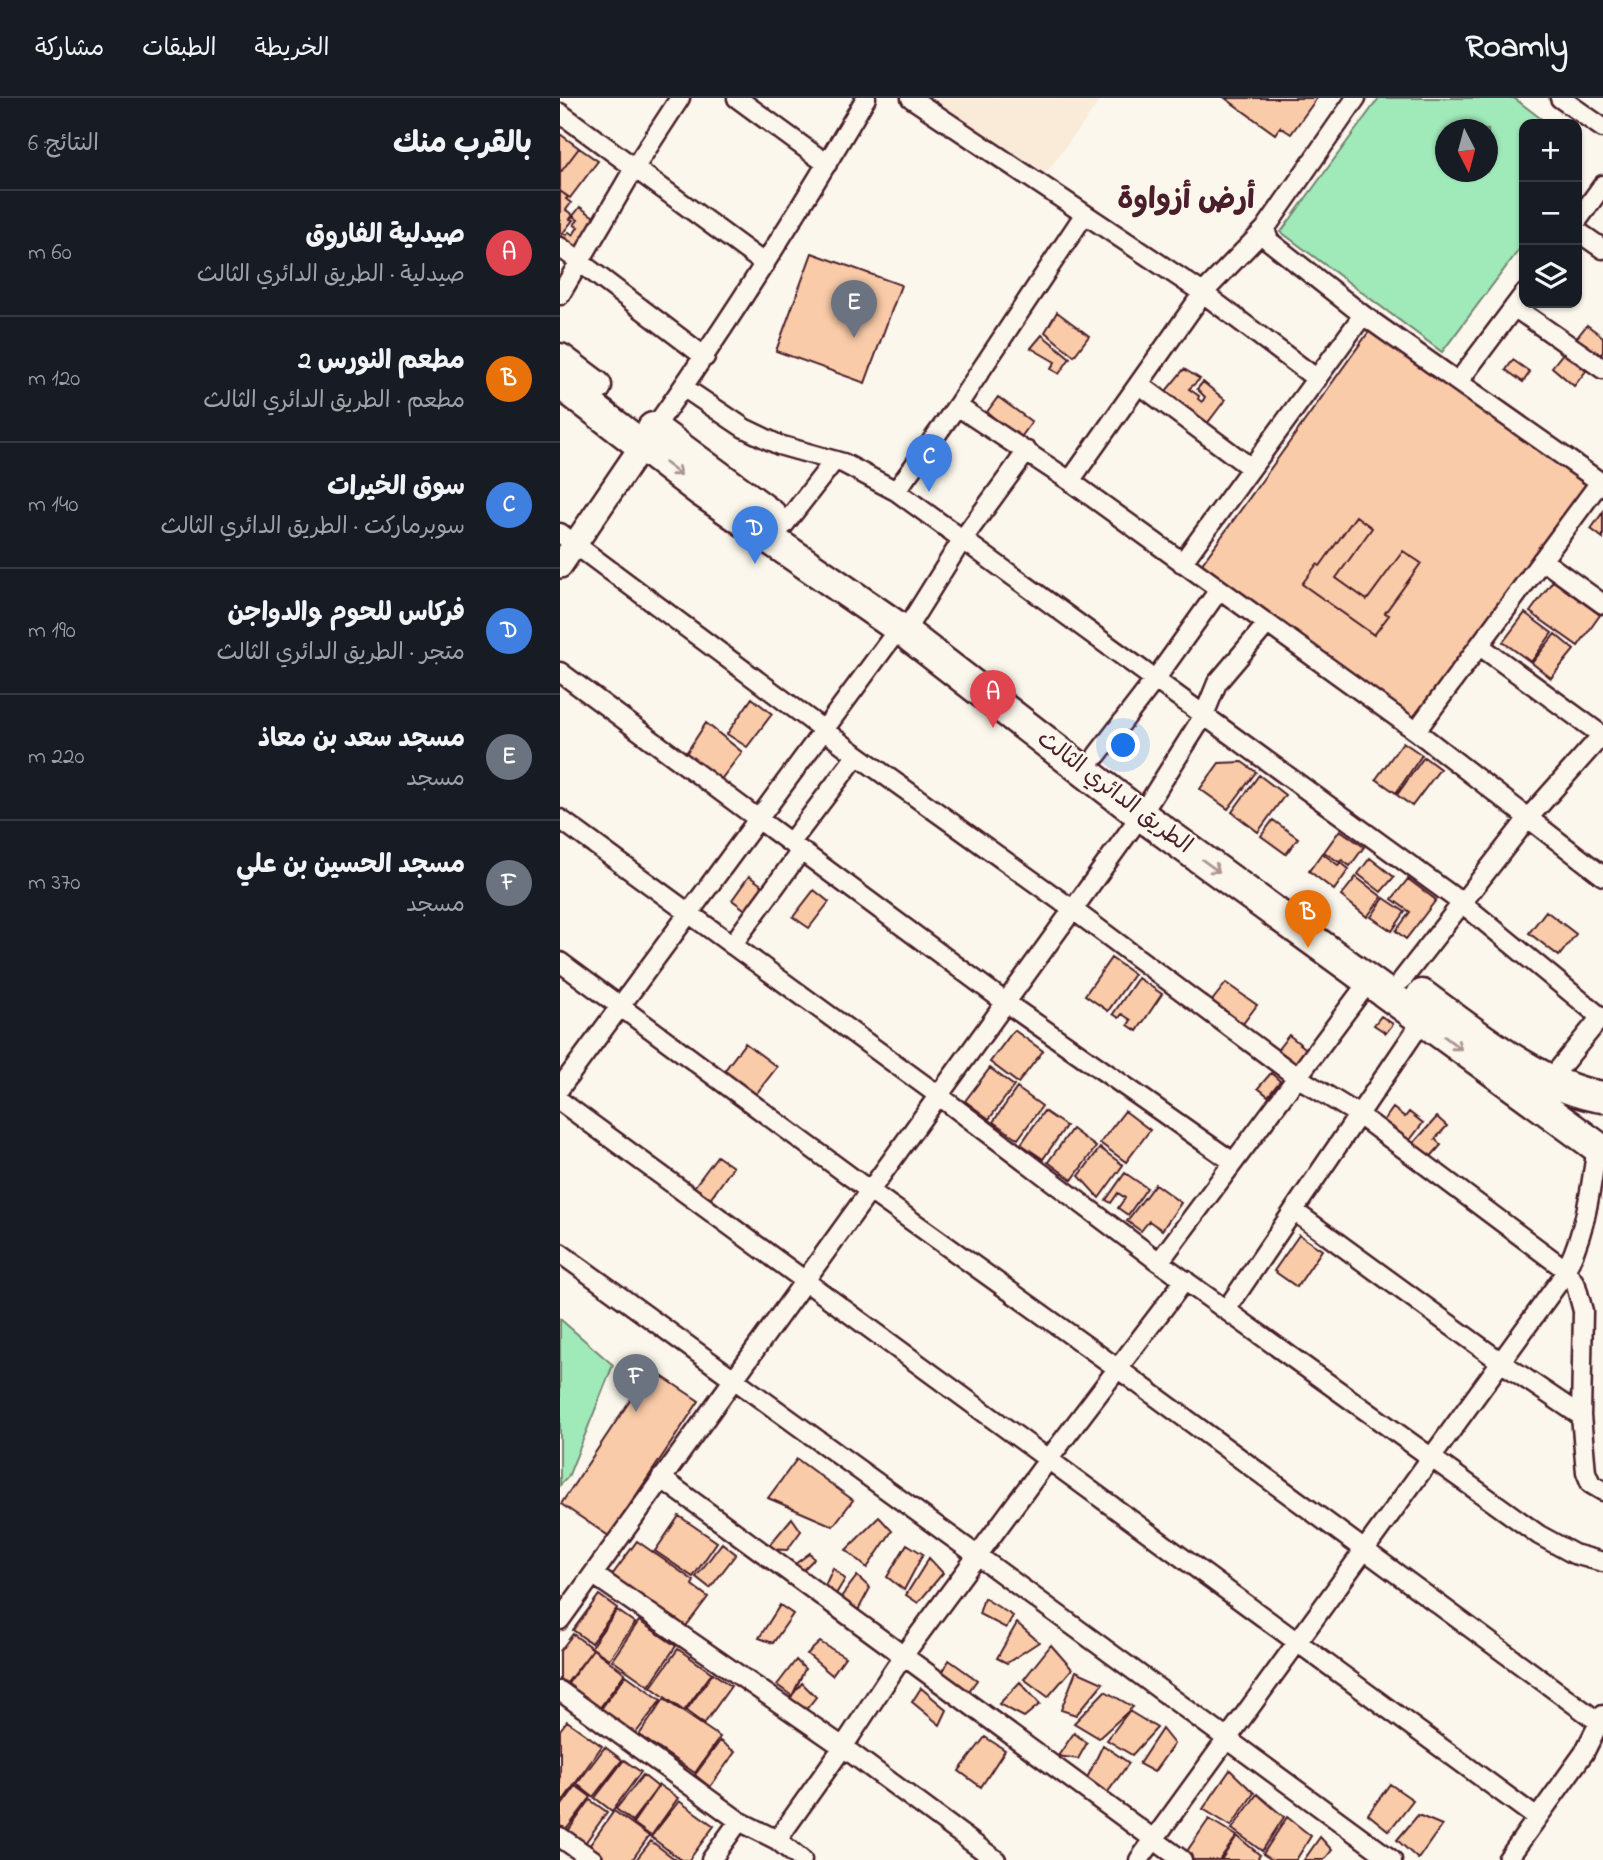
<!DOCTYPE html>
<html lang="ar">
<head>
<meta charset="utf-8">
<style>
	body { margin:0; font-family:"Indie Flower","Playpen Sans Arabic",sans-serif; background:#20242c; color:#f1f3f6; direction:rtl }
	.controls { position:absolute; right:21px; top:21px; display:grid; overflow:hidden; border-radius:14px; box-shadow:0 2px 5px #0004 }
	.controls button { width:63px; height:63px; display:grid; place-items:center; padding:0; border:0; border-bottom:2px solid #363941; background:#171b24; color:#f1f3f6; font:35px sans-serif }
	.compass { position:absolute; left:875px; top:21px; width:63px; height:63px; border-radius:50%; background:#171b24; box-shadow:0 2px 5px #0004; rotate:174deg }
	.you { position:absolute; left:564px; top:648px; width:24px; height:24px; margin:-18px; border:5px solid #fff; border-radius:50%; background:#1a73e8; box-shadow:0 0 0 10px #1a73e833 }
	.badge { display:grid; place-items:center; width:46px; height:46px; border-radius:50%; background:#1a73e8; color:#fff; font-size:23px; font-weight:700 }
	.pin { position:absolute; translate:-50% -58px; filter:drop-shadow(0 2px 4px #0008) }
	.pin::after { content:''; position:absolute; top:37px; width:24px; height:21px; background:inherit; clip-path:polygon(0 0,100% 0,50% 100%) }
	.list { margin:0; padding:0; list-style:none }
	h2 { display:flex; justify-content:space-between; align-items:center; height:91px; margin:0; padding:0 28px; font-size:30px }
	h2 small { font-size:23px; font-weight:400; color:#9ea1a6 }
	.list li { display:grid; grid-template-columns:46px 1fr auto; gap:21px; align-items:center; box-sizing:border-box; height:126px; padding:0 28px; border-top:2px solid #363941 }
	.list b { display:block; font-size:26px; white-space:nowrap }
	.list p { margin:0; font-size:23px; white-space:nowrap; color:#9ea1a6 }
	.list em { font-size:23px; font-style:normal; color:#9ea1a6 }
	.icon { flex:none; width:38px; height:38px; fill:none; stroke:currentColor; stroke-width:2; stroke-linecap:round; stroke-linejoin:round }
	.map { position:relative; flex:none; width:1043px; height:1762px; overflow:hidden; direction:ltr }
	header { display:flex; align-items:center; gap:42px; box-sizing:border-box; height:98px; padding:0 35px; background:#171b24; border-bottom:2px solid #363941 }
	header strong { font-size:33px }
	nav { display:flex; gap:38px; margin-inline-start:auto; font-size:24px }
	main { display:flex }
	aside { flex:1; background:#171b24 }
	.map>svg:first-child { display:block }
	.built { fill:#faead8 }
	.green { fill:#a0eab9; stroke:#758472; stroke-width:2; fill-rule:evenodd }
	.building { fill:#f9cba8; stroke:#4a1f2b; stroke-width:2 }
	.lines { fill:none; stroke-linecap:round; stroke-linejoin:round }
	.minor-casing { stroke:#4a1f2b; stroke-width:23 }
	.tertiary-casing { stroke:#4a1f2b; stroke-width:28 }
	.trunk-casing { stroke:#4a1f2b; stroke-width:35 }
	.minor { stroke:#fbf7ec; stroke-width:18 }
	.tertiary { stroke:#fbf7ec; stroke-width:23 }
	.trunk { stroke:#fbf7ec; stroke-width:30 }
	.oneway { stroke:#ab9695 }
	.labels { text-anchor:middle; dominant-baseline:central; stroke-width:5; stroke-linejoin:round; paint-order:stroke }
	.street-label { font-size:23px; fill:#4a1f2b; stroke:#fbf7ec }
	.district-label { font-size:30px; font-weight:bold; fill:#4a1f2b; stroke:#fbf7ec }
</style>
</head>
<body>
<header>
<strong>Roamly</strong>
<nav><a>الخريطة</a><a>الطبقات</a><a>مشاركة</a></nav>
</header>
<main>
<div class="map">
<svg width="1043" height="1762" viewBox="0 0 1043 1762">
	<rect width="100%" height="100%" fill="#fbf7ec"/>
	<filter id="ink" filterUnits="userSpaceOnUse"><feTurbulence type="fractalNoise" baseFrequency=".0143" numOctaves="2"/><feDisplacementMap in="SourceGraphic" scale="14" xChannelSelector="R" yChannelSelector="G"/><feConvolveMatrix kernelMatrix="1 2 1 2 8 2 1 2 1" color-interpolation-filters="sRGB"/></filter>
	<g filter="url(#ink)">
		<path class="built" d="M362,0h180l-56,75z"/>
		<path class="green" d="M819,0h135l34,26h-24v119l-82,109 -161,-120zM886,32h42v42h-42z
			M0,1221l53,46 -45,112 -8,8z"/>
		<path class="building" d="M665,0h92l-26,36 -11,-7 -5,7z
			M0,36l19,14 -19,25z
			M19,50l19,13 -28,37 -10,-7v-18z
			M0,93l8,6 -2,2 5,4 -5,7 7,5 -3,4 3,1 -11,14 -2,-1z
			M20,109l18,13 -25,35 -13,-9v-9l3,-4 3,2 3,-3 4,3 5,-8 -4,-2 4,-5 -5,-4z
			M252,155l89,32 -36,98 -89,-32z
			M497,214l32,24 -15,20 -29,-24z
			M1027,227l16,12v15l-5,6 -23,-18z
			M813,228l220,157 -179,235 -215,-150z
			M482,237l28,23 -11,16 -8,-5 4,-7 -24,-14z
			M1004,254l22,19 -12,15 -22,-19z
			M953,262l17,12 -7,10 -17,-12z
			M624,271l16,10 -11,10 10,7 -1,3 4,3 3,-5 -8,-8 6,-7 22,18 -22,29 -42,-32z
			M438,299l34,25 -13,18 -32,-28z
			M1043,414v26l-12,-9z
			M796,418l16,12 -36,50 31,22 36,-49 18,12 -36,50 4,2 -15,20 -72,-51 15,-20 3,2z
			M993,483l47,34 -22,31 -48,-34z
			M965,515l27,20 -21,29 -28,-20z
			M995,536l19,16 -23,28 -19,-15z
			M192,600l20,16 -25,33 -20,-13z
			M146,625l36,29 -23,30 -36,-24z
			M843,644l19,13 -26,38 -20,-14z
			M864,659l16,12 -28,37 -15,-11z
			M682,664l14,10 -28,37 -28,-20 19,-26z
			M699,677l26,20 -27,37 -26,-20z
			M713,722l25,18 -12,16 -25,-18z
			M780,732l24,17 -14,19 -8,-6 -3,2 -15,-10z
			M762,755l16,12 3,-2 8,6 -15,21 -25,-19z
			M810,760l24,19 -13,15 -23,-18z
			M189,778l15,11 -17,24 -15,-11z
			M796,779l26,20 -15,20 -26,-21z
			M848,781l28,21 -30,39 -10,-8 14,-19 -18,-13z
			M254,792l15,12 -20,26 -16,-11z
			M824,800l21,14 -13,19 -21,-14z
			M986,813l30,23 -17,22 -30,-23z
			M551,860l23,16 -26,37 -23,-16z
			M578,880l24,16 -25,37 -9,-6 3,-5 -9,-6 -3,4 -6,-4z
			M666,885l31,22 -15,20 -31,-23z
			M821,918l12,8 -7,9 -12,-8z
			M454,932l29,21 -25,32 -28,-21z
			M729,937l21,17 -14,18 -21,-17z
			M185,945l32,24 -24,31 -31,-24z
			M430,970l24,18 -25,33 -24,-18z
			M711,975l9,8 -12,15 -10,-8z
			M457,990l25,18 -24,33 -25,-17z
			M833,1010l12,9 4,-5 14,11 -17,22 -26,-19z
			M484,1013l22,15 -23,33 -22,-15z
			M565,1013l25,19 -24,32 -26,-19z
			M877,1019l10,9 -12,13 6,6 -14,16 -17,-14z
			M512,1031l24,18 -24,33 -24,-18z
			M540,1050l23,17 -24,33 -20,-22z
			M157,1058l16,11 -24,34 -17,-11z
			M565,1075l22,15 -19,27 -10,-7 7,-10 -7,-5 -7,10 -5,-3z
			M595,1086l26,19 -19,27 -13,-9 -8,10 -14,-10z
			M739,1137l23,15 -25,37 -23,-16z
			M91,1271l48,32 -90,135 -48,-32z
			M237,1361l56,41 -20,26 -65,-28z
			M119,1418l38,26 -24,35 -38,-26z
			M319,1419l13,14 -25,37 -21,-18z
			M232,1420l9,13 -14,19 -21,-1z
			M77,1443l57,40 -2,4 16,12 -25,33 -73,-52z
			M162,1445l14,11 -26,34 -14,-11z
			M347,1446l16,10 -19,36 -17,-13z
			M250,1455l4,6 -12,12 -7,-7z
			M369,1460l14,15 -25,30 -12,-8z
			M273,1470l12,11 -9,15 -12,-6z
			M297,1478l13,12 -14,26 -18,-13z
			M39,1497l18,13 -26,35 -18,-13z
			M424,1500l29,18 -7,12 -27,-14z
			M220,1507l13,9 -20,29 -14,-5z
			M57,1512l18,13 -26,36 -18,-12z
			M79,1523l37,25 -27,40 -37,-26z
			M457,1525l22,19 -32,21 -10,-5z
			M13,1536l20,15 -27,35 -6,-5v-28z
			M260,1544l25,15 -13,18 -25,-21z
			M491,1547l21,24 -24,28 -24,-18z
			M33,1551l32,24 -26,36 -32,-24z
			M118,1551l34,24 -28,38 -33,-24z
			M236,1562l9,9 -13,27 -15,-11z
			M389,1562l28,20 -11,15 -25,-20z
			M516,1573l27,12 -27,32 -15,-5z
			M153,1575l18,13 -27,38 -18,-13z
			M66,1577l35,25 -26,34 -34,-25z
			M460,1584l20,22 -16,13 -25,-13z
			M242,1585l14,14 -12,15 -16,-12z
			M361,1590l26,22 -7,15 -28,-23z
			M545,1593l28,16 -34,31 -25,-15z
			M104,1601l56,38 -25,36 -56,-38z
			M569,1613l28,17 -25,27 -25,-15z
			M7,1623l35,25 -42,59v-75z
			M602,1631l12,15 -20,28 -15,-8z
			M514,1635l13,10 -9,16 -20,-3z
			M425,1639l20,13 -24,37 -22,-16z
			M160,1643l15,11 -25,35 -15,-12z
			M543,1647l26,18 -22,30 -20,-15z
			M45,1649l17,13 -29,37 -16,-13z
			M64,1662l17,12 -29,39 -17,-13z
			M670,1672l24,23 -23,33 -28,-17z
			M83,1677l15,12 -26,34 -16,-12z
			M830,1686l23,16 -24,31 -21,-17z
			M99,1687l19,13 -27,38 -18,-13z
			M16,1688l15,11 -26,34 -5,-4v-19z
			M697,1696l27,23 -22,34 -30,-22z
			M30,1702l17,12 -24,34 -17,-12z
			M119,1703l35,25 -25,34h-8l-30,-23z
			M54,1713l35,25 -17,24h-29l-16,-11z
			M858,1717l24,10 -24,34 -21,-19z
			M727,1719l24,19 -15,24h-24l-9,-6z
			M649,1721l28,17 -18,24h-26l-8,-6z
			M677,1738l23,19 -3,5h-36z
			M760,1739l12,13 -8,10h-20z
			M91,1743l25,19h-40z"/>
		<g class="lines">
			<defs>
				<path id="minor" d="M177,0l90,66
					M351,0l292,195 114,86
					M796,0l-91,131 4,12 94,74 240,169
					M1000,0l43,30
					M0,15l205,151
					M1017,123l26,-36
					M1017,133l26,18
					M0,149l145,110
					M0,197l75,-128 45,-69
					M954,209l89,62
					M898,284l66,-88
					M579,286l112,84
					M123,289l61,41 35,17 64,18 53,28 566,412 141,116
					M397,308l113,75 346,250 187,145
					M94,330c76,-106 145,-217 212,-330
					M510,383l133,-188 62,-64
					M336,393l61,-85 127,-191
					M224,427l50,-64
					M0,435l297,222 215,154 225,168 62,38 207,155 10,15 7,26 -2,105 5,56 5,12 12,7
					M982,462l61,44
					M622,465l181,-248
					M352,522l50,-80 65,-89
					M920,548l123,90
					M0,574l445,330 228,160
					M856,633l184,-249
					M537,657l57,-74 65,-91
					M0,721l378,276 221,167 380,273 35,19 29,8
					M231,744l66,-87
					M172,847l69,-94
					M0,864l310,229 247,177 483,355
					M842,882l127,-163 74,-83
					M989,983l52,-64
					M0,990l339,-460
					M0,1003l977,717
					M734,1113l207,151 80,54
					M0,1155l418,303 414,304
					M599,1164l210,-281
					M666,1212l197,-290
					M101,1380l521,382
					M34,1477l249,172 153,113
					M0,1522l581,-805 63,-100 13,-32 50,-59
					M0,1593l179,130 38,19 25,20
					M0,1739l33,23
					M217,1742l66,-93 60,-91 145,-196 137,-180
					M151,1762l28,-39
					M579,1762l420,-578c26,-42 31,-88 38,-136
					M947,1762l77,-107 19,-38"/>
				<path id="tertiary" d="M0,468l90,-132"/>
				<path id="trunk" d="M0,261l36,27
					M0,285l141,108 198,137 242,187 462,336
					M93,330l118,87
					M862,897c49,36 122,95 181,102"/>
			</defs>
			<use href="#minor" class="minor-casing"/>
			<use href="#tertiary" class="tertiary-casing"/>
			<use href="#trunk" class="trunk-casing"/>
			<use href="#minor" class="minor"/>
			<use href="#tertiary" class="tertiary"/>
			<use href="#trunk" class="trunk"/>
		</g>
		<defs><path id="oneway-shaft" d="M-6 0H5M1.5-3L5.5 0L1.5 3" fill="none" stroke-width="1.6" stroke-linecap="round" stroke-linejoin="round" transform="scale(1.75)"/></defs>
		<g class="oneway">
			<use href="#oneway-shaft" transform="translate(113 371) rotate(38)"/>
			<use href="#oneway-shaft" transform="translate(651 768) rotate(36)"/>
			<use href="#oneway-shaft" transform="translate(893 945) rotate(37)"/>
		</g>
	</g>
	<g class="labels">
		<g class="street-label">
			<text transform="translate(554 695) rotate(37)">الطريق الدائري الثالث</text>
		</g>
		<g class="district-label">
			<text x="626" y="103">أرض أزواوة</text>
		</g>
	</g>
</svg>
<div class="controls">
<button>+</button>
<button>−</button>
<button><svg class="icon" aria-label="layers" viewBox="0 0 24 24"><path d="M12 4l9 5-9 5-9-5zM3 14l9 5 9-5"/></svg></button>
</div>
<svg class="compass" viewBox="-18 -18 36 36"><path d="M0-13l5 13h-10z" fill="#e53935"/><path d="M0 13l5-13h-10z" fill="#9ea1a6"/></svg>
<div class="you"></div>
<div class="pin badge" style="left:433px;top:630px;background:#e0444e">A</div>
<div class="pin badge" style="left:748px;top:850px;background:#e8710a">B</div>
<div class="pin badge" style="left:369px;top:394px;background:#3f7fe0">C</div>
<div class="pin badge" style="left:195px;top:466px;background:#3f7fe0">D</div>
<div class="pin badge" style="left:294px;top:240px;background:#6b7280">E</div>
<div class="pin badge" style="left:76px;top:1314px;background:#6b7280">F</div>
</div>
<aside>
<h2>بالقرب منك<small>النتائج: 6</small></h2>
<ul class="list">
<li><span class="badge" style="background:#e0444e">A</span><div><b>صيدلية الفاروق</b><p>صيدلية · الطريق الدائري الثالث</p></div><em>60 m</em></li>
<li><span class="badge" style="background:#e8710a">B</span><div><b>مطعم النورس 2</b><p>مطعم · الطريق الدائري الثالث</p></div><em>120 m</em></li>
<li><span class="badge" style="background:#3f7fe0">C</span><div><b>سوق الخيرات</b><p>سوبرماركت · الطريق الدائري الثالث</p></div><em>140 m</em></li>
<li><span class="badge" style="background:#3f7fe0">D</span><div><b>فركاس للحوم والدواجن</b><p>متجر · الطريق الدائري الثالث</p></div><em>190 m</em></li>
<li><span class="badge" style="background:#6b7280">E</span><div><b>مسجد سعد بن معاذ</b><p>مسجد</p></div><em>220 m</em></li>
<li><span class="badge" style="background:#6b7280">F</span><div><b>مسجد الحسين بن علي</b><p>مسجد</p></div><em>370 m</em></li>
</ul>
</aside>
</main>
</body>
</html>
